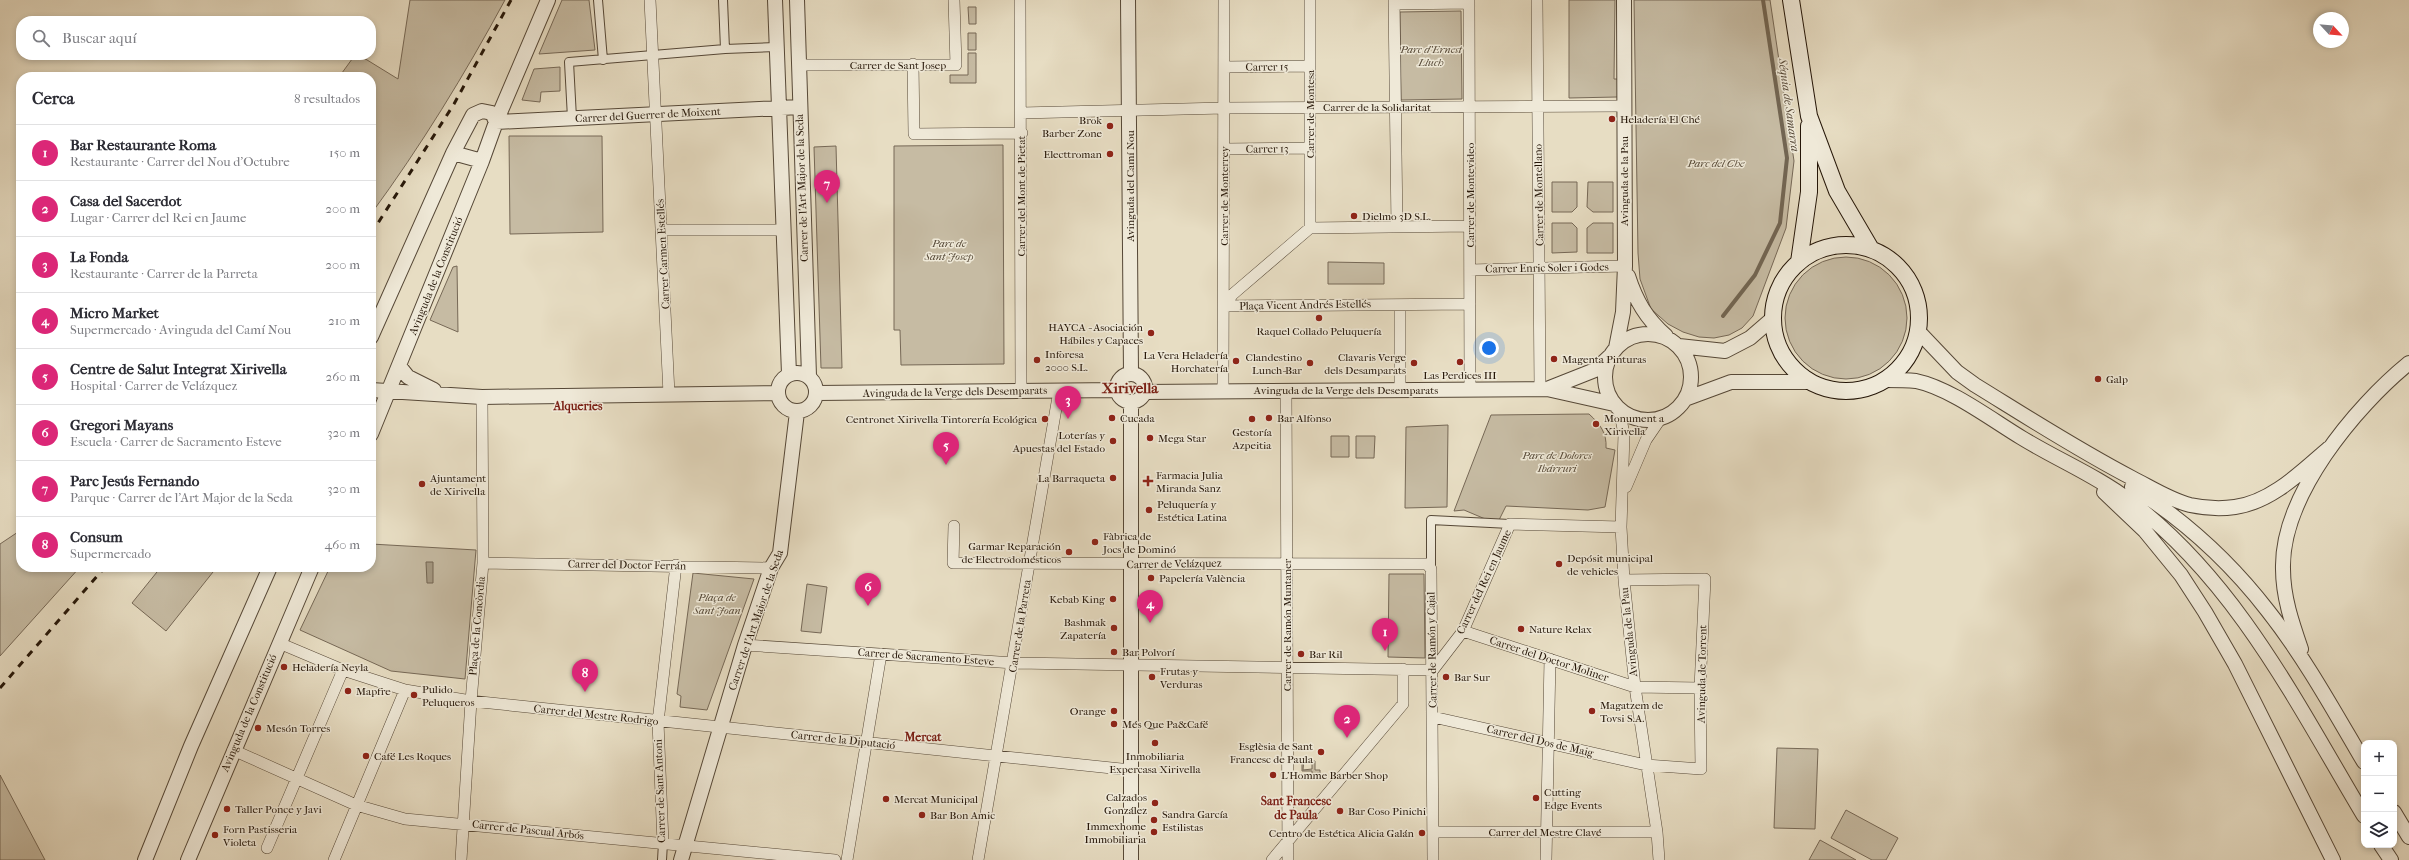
<!DOCTYPE html>
<html lang="es">
<head>
<meta charset="utf-8">
<style>
	body { margin:0; font-family:"IM FELL French Canon",serif; background:#f7f7f7; color:#2b2b33 }
	.controls { position:absolute; right:12px; bottom:12px; display:grid; overflow:hidden; border-radius:8px; box-shadow:0 2px 6px #0003 }
	.controls button { width:36px; height:36px; display:grid; place-items:center; padding:0; border:0; border-bottom:1px solid #e1e1e2; background:#fff; color:#2b2b33; font:20px sans-serif }
	.compass { position:absolute; left:2313px; top:12px; width:36px; height:36px; border-radius:50%; background:#fff; box-shadow:0 2px 6px #0003; rotate:116deg }
	.you { position:absolute; left:1489px; top:348px; width:14px; height:14px; margin:-10px; border:3px solid #fff; border-radius:50%; background:#1a73e8; box-shadow:0 0 0 6px #1a73e833 }
	.badge { display:grid; place-items:center; width:26px; height:26px; border-radius:50%; background:#db2777; color:#fff; font-size:13px; font-weight:700 }
	.pin { position:absolute; translate:-50% -33px; filter:drop-shadow(0 1px 2px #0008) }
	.pin::after { content:''; position:absolute; top:21px; width:14px; height:12px; background:inherit; clip-path:polygon(0 0,100% 0,50% 100%) }
	.list { margin:0; padding:0; list-style:none }
	h2 { display:flex; justify-content:space-between; align-items:center; height:52px; margin:0; padding:0 16px; font-size:17px }
	h2 small { font-size:13px; font-weight:400; color:#7c7c81 }
	.list li { display:grid; grid-template-columns:26px 1fr auto; gap:12px; align-items:center; box-sizing:border-box; height:56px; padding:0 16px; border-top:1px solid #e1e1e2 }
	.list b { display:block; font-size:15px; white-space:nowrap }
	.list p { margin:0; font-size:13px; white-space:nowrap; color:#7c7c81 }
	.list em { font-size:13px; font-style:normal; color:#7c7c81 }
	.icon { flex:none; width:22px; height:22px; fill:none; stroke:currentColor; stroke-width:2; stroke-linecap:round; stroke-linejoin:round }
	.map { position:relative; flex:none; width:2409px; height:860px; overflow:hidden }
	.search { position:absolute; background:#fff; box-shadow:0 2px 6px #0003; left:16px; top:16px; width:360px; height:44px; display:flex; align-items:center; gap:10px; box-sizing:border-box; padding:0 14px; border-radius:16px; color:#7c7c81; font-size:15px }
	.panel { position:absolute; background:#fff; box-shadow:0 2px 6px #0003; left:16px; top:72px; width:360px; height:500px; border-radius:16px }
	.map>svg:first-child { display:block }
	.green { fill:#c6bba3; stroke:#766856 }
	.water { fill:#a59983; stroke:#726552 }
	.lines { fill:none; stroke-linecap:round; stroke-linejoin:round }
	.stream { stroke:#726552; stroke-width:4 }
	.pedestrian-casing { stroke:#564837; stroke-width:10 }
	.minor-casing { stroke:#564837; stroke-width:12 }
	.tertiary-casing { stroke:#564837; stroke-width:16 }
	.secondary-casing { stroke:#251608; stroke-width:18 }
	.pedestrian { stroke:#efe9d8; stroke-width:8 }
	.minor { stroke:#efe9d8; stroke-width:11 }
	.tertiary { stroke:#efe9d8; stroke-width:14 }
	.secondary { stroke:#efe9d8; stroke-width:16 }
	.rail { stroke:#251608; stroke-width:3; stroke-dasharray:7 7; stroke-linecap:butt }
	.poi-dot { fill:#8f2418; stroke:#efe9d8; stroke-width:1.5 }
	.labels { text-anchor:middle; dominant-baseline:central; stroke-width:3; stroke-linejoin:round; paint-order:stroke }
	.park-label { font-size:11px; font-style:italic; fill:#554836; stroke:#efe9d8 }
	.street-label { font-size:11px; fill:#251608; stroke:#efe9d8 }
	.poi-label { font-size:11px; fill:#251608; stroke:#efe9d8; text-anchor:start }
	.water-label { font-size:12px; font-style:italic; fill:#584a39; stroke:#efe9d8 }
	.neighbourhood-label { font-size:12px; font-weight:bold; fill:#7a1f14; stroke:#efe9d8 }
	.district-label { font-size:15px; font-weight:bold; fill:#7a1f14; stroke:#efe9d8 }
</style>
</head>
<body>
<div class="map">
<svg width="2409" height="860" viewBox="0 0 2409 860">
	<rect width="100%" height="100%" fill="#e7ddc3"/>
	<filter id="stains"><feTurbulence type="fractalNoise" baseFrequency=".005" numOctaves="4"/><feColorMatrix values="0 0 0 0 .2 0 0 0 0 .09 0 0 0 0 .02 0 0 0 .5 -.17"/></filter>
	<radialGradient id="worn" r=".72"><stop offset=".6" stop-color="#630" stop-opacity="0"/><stop offset="1" stop-color="#630" stop-opacity=".3"/></radialGradient>
	<path class="green" d="M410,0h95c-40,74 -84,146 -134,214v-137h-32l16,-22h4l39,24z
		M562,0h27l6,50 -56,4z
		M1569,0h46l-1,79h6l-1,16 -2,2 -48,1z
		M1634,0h136l24,161 -8,67 -33,88 -11,12 -13,7 -15,3 -15,-1 -16,-5 -15,-8 -17,-15 -11,-30 -2,-26z
		M968,7h8v17h-7z
		M1461,11l1,88 -61,1 -1,-88z
		M968,33h8v17h-8z
		M968,53h8v30h-26v-8h18z
		M560,67v24l-19,1 -1,10 -18,-2 12,-31z
		M509,136h93l1,96 -93,2z
		M1003,145l1,219 -103,1 -1,-35h-6v-184z
		M836,146l6,222h-21l-7,-221z
		M1552,182h25v25l-5,5h-20z
		M1588,182h25v30h-20l-6,-5z
		M1552,223h20l5,5v24l-25,1z
		M1593,223h20v30h-26v-25z
		M1785 318a61 61 0 1 1 122 0a61 61 0 1 1-122 0Z
		M1328,262l56,1v21h-56z
		M457,266l1,66 -28,-12 23,-53z
		M1589,414c11,10 18,19 17,34l9,2 -10,57 -17,3 -82,-4 -9,18 -33,-14 -10,1 37,-96z
		M1448,425l-1,82 -42,1 1,-81z
		M1331,436h18v21h-18z
		M1356,436h19l-1,22h-18z
		M21,530v37h59l-80,89v-112z
		M371,544l105,6 -11,129 -74,-8 -91,-41 30,-63h41z
		M161,567h56l-51,64 -34,-28z
		M693,573l61,6 -47,131 -27,-3 1,-11 -4,-2z
		M1389,574h35l1,84 -37,-1z
		M807,584l20,3 -6,46 -20,-2z
		M1777,748l41,1 -3,80 -41,-1z
		M1299,759h5l-1,11 9,-1v-8h3v9h5v3l-8,1v-3h-10v-10z
		M0,775l45,85h-45z
		M1846,810l52,28 -12,22h-14l-41,-22z
		M1820,840l36,20h-47z"/>
	<path class="water" d="M426,562h7v21h-6z"/>
	<g class="lines">
		<path class="stream" d="M1723,316l32,-41 25,-52 7,-65 -24,-158"/>
		<defs>
			<path id="pedestrian" d="M598,0l5,60
				M723,0l2,49 51,-2
				M572,118l-3,-56 156,-13
				M1431,569v-49l79,4
				M662,860l1,-17"/>
			<path id="minor" d="M650,0l19,394
				M1020,0l1,391
				M1394,0l3,227
				M1469,0l1,390
				M1537,0l3,389
				M1394,4l75,-1
				M913,64l1,70 108,-1
				M799,65h157l-2,-65
				M1224,67l86,-1
				M1021,113l203,-5 400,-2
				M1224,149l86,-1
				M1310,228v-228
				M663,230h120
				M1470,270l155,-4
				M1224,306l9,-12 77,-66 160,-2
				M1224,306l246,-2
				M1400,390v-85
				M1223,391l1,-391
				M1286,391l2,469
				M1619,409l5,25 -3,93 3,53 11,107 22,145 2,28
				M1626,487l20,-47 15,-22
				M954,526l-1,37 474,1 4,5 2,291
				M483,563l288,5
				M1463,631l172,56 65,1
				M279,643l64,27 62,20 66,11 660,69
				M745,645l269,18 419,7
				M1433,670l30,-39 47,-107 111,3
				M1433,717l213,48 55,4 -1,-81 5,-109 -81,1
				M233,750l123,55 49,14 430,41
				M1434,832h223
				M663,843l-5,-121 18,-157
				M267,848l76,-178
				M334,860l71,-170
				M461,860l10,-159 12,-138 -1,-166
				M847,860l34,-206
				M978,860l81,-469
				M1272,860l131,-156v-35
				M1546,860l4,-201"/>
			<path id="tertiary" d="M548,0l-52,122 304,-15
				M775,0l14,374
				M797,0l12,376
				M1128,0l3,373
				M453,153l29,8
				M1628,276c8,25 18,42 38,60
				M1918,331l39,41 18,13c52,32 103,65 157,93 18,9 38,22 58,27 14,3 31,4 45,2 37,-5 67,-36 94,-59
				M1605 377a43 43 0 1 1 86 0a43 43 0 1 1-86 0Z
				M371,337l82,-184 20,-38 9,-4 10,2 4,9 -14,39 -111,273
				M1679,346l46,5 25,-13 22,-19
				M1616,348l7,-36 2,-46 -1,-266
				M400,367l8,10 26,13
				M778 392a19 19 0 1 1 38 0a19 19 0 1 1-38 0Z
				M1117 388a14 14 0 1 1 28 0a14 14 0 1 1-28 0Z
				M1885,380c10,0 21,0 31,1 34,7 76,39 106,57 36,22 75,38 108,63 107,81 167,203 234,315
				M1547,389l48,-19 16,-15
				M371,390l111,7 296,-4
				M1145,392l402,-3 67,15
				M817,393l300,-3
				M1685,399l46,-17h78
				M2132,487c52,33 99,76 136,124 37,47 66,100 96,151
				M2104,492l41,39 36,44 24,37 30,52 98,196
				M2301,649c-9,-26 -18,-52 -18,-80 -2,-73 72,-162 126,-206
				M2394,812l15,25
				M2381,845l10,15
				M145,860l46,-114 79,-179
				M188,860l124,-293
				M681,860l64,-215 26,-77 9,-15 17,-141
				M1131,860v-458"/>
			<path id="secondary" d="M1791,0l18,116 28,75 34,58
				M1773 318a73 73 0 1 1 146 0a73 73 0 1 1-146 0Z
				M1799,262l10,-70v-66"/>
		</defs>
		<use href="#pedestrian" class="pedestrian-casing"/>
		<use href="#minor" class="minor-casing"/>
		<use href="#tertiary" class="tertiary-casing"/>
		<use href="#secondary" class="secondary-casing"/>
		<use href="#pedestrian" class="pedestrian"/>
		<use href="#minor" class="minor"/>
		<use href="#tertiary" class="tertiary"/>
		<use href="#secondary" class="secondary"/>
		<path class="rail" d="M371,234l83,-130 57,-104
			M0,688l105,-121"/>
	</g>
	<g class="poi-dot">
		<circle cx="1612" cy="119" r="4"/>
		<circle cx="1110" cy="126" r="4"/>
		<circle cx="1110" cy="154" r="4"/>
		<circle cx="1354" cy="216" r="4"/>
		<circle cx="1319" cy="318" r="4"/>
		<circle cx="1151" cy="333" r="4"/>
		<circle cx="1554" cy="359" r="4"/>
		<circle cx="1037" cy="360" r="4"/>
		<circle cx="1236" cy="361" r="4"/>
		<circle cx="1460" cy="362" r="4"/>
		<circle cx="1310" cy="363" r="4"/>
		<circle cx="1414" cy="363" r="4"/>
		<circle cx="2098" cy="379" r="4"/>
		<circle cx="1112" cy="418" r="4"/>
		<circle cx="1269" cy="418" r="4"/>
		<circle cx="1045" cy="419" r="4"/>
		<circle cx="1252" cy="419" r="4"/>
		<circle cx="1596" cy="424" r="4"/>
		<circle cx="1150" cy="438" r="4"/>
		<circle cx="1113" cy="441" r="4"/>
		<circle cx="1113" cy="478" r="4"/>
		<path d="M1146 475h4v4h4v4h-4v4h-4v-4h-4v-4h4z"/>
		<circle cx="422" cy="484" r="4"/>
		<circle cx="1149" cy="510" r="4"/>
		<circle cx="1095" cy="542" r="4"/>
		<circle cx="1069" cy="552" r="4"/>
		<circle cx="1559" cy="564" r="4"/>
		<circle cx="1151" cy="578" r="4"/>
		<circle cx="1113" cy="599" r="4"/>
		<circle cx="1114" cy="628" r="4"/>
		<circle cx="1521" cy="629" r="4"/>
		<circle cx="1114" cy="652" r="4"/>
		<circle cx="1301" cy="654" r="4"/>
		<circle cx="284" cy="667" r="4"/>
		<circle cx="1152" cy="677" r="4"/>
		<circle cx="1446" cy="677" r="4"/>
		<circle cx="348" cy="691" r="4"/>
		<circle cx="414" cy="695" r="4"/>
		<circle cx="1114" cy="711" r="4"/>
		<circle cx="1592" cy="711" r="4"/>
		<circle cx="1114" cy="724" r="4"/>
		<circle cx="258" cy="728" r="4"/>
		<circle cx="1155" cy="743" r="4"/>
		<circle cx="1321" cy="752" r="4"/>
		<circle cx="366" cy="756" r="4"/>
		<circle cx="1273" cy="775" r="4"/>
		<circle cx="1536" cy="798" r="4"/>
		<circle cx="886" cy="799" r="4"/>
		<circle cx="1155" cy="803" r="4"/>
		<circle cx="227" cy="809" r="4"/>
		<circle cx="1340" cy="811" r="4"/>
		<circle cx="922" cy="815" r="4"/>
		<circle cx="1154" cy="820" r="4"/>
		<circle cx="1154" cy="832" r="4"/>
		<circle cx="1422" cy="833" r="4"/>
		<circle cx="215" cy="835" r="4"/>
	</g>
	<g class="labels">
		<g class="park-label">
			<text x="1431" y="49">Parc d'Ernest<tspan x="1431" dy="13">Lluch</tspan></text>
			<text x="1716" y="163">Parc del Che</text>
			<text x="949" y="243">Parc de<tspan x="949" dy="13">Sant Josep</tspan></text>
			<text x="1557" y="455">Parc de Dolores<tspan x="1557" dy="13">Ibárruri</tspan></text>
			<text x="717" y="597">Plaça de<tspan x="717" dy="13">Sant Joan</tspan></text>
		</g>
		<g class="street-label">
			<text x="898" y="65">Carrer de Sant Josep</text>
			<text transform="translate(1267 67) rotate(-1)">Carrer 15</text>
			<text x="1377" y="107">Carrer de la Solidaritat</text>
			<text transform="translate(1310 114) rotate(-90)">Carrer de Montesa</text>
			<text transform="translate(648 115) rotate(-3)">Carrer del Guerrer de Moixent</text>
			<text transform="translate(1267 149) rotate(-1)">Carrer 13</text>
			<text transform="translate(1624 181) rotate(-90)">Avinguda de la Pau</text>
			<text transform="translate(1130 186) rotate(-90)">Avinguda del Camí Nou</text>
			<text transform="translate(802 188) rotate(-92)">Carrer de l'Art Major de la Seda</text>
			<text transform="translate(1470 195) rotate(-90)">Carrer de Montevideo</text>
			<text transform="translate(1539 195) rotate(-91)">Carrer de Montellano</text>
			<text transform="translate(1021 196) rotate(-90)">Carrer del Mont de Pietat</text>
			<text transform="translate(1224 196) rotate(-90)">Carrer de Monterrey</text>
			<text transform="translate(663 254) rotate(-93)">Carrer Carmen Estellés</text>
			<text transform="translate(1547 268) rotate(-1)">Carrer Enric Soler i Godes</text>
			<text transform="translate(436 276) rotate(-68)">Avinguda de la Constitució</text>
			<text transform="translate(1305 305) rotate(-1)">Plaça Vicent Andrés Estellés</text>
			<text x="1346" y="390">Avinguda de la Verge dels Desemparats</text>
			<text transform="translate(955 392) rotate(-1)">Avinguda de la Verge dels Desemparats</text>
			<text transform="translate(1174 564) rotate(-1)">Carrer de Velázquez</text>
			<text transform="translate(627 565) rotate(1)">Carrer del Doctor Ferrán</text>
			<text transform="translate(1484 582) rotate(-65)">Carrer del Rei en Jaume</text>
			<text transform="translate(756 620) rotate(-71)">Carrer de l'Art Major de la Seda</text>
			<text transform="translate(1287 625) rotate(-90)">Carrer de Ramón Muntaner</text>
			<text transform="translate(477 626) rotate(-85)">Plaça de la Concòrdia</text>
			<text transform="translate(1020 626) rotate(-81)">Carrer de la Parreta</text>
			<text transform="translate(1629 632) rotate(-96)">Avinguda de la Pau</text>
			<text transform="translate(1432 650) rotate(-91)">Carrer de Ramón y Cajal</text>
			<text transform="translate(926 657) rotate(4)">Carrer de Sacramento Esteve</text>
			<text transform="translate(1549 659) rotate(18)">Carrer del Doctor Moliner</text>
			<text transform="translate(1702 674) rotate(-89)">Avinguda de Torrent</text>
			<text transform="translate(249 713) rotate(-67)">Avinguda de la Constitució</text>
			<text transform="translate(596 715) rotate(6)">Carrer del Mestre Rodrigo</text>
			<text transform="translate(843 740) rotate(6)">Carrer de la Diputació</text>
			<text transform="translate(1540 741) rotate(13)">Carrer del Dos de Maig</text>
			<text transform="translate(660 791) rotate(-92)">Carrer de Sant Antoni</text>
			<text transform="translate(528 830) rotate(6)">Carrer de Pascual Arbós</text>
			<text x="1545" y="832">Carrer del Mestre Clavé</text>
		</g>
		<g class="poi-label">
			<text x="1620" y="119">Heladería El Ché</text>
			<text x="1102" y="120" text-anchor="end">Brok<tspan x="1102" dy="13">Barber Zone</tspan></text>
			<text x="1102" y="154" text-anchor="end">Electtroman</text>
			<text x="1362" y="216">Dielmo 3D S.L.</text>
			<text x="1143" y="327" text-anchor="end">HAYCA - Asociación<tspan x="1143" dy="13">Hábiles y Capaces</tspan></text>
			<text x="1319" y="331" text-anchor="middle">Raquel Collado Peluquería</text>
			<text x="1045" y="354">Inforesa<tspan x="1045" dy="13">2000 S.L.</tspan></text>
			<text x="1228" y="355" text-anchor="end">La Vera Heladería<tspan x="1228" dy="13">Horchatería</tspan></text>
			<text x="1302" y="357" text-anchor="end">Clandestino<tspan x="1302" dy="13">Lunch-Bar</tspan></text>
			<text x="1406" y="357" text-anchor="end">Clavaris Verge<tspan x="1406" dy="13">dels Desamparats</tspan></text>
			<text x="1562" y="359">Magenta Pinturas</text>
			<text x="1460" y="375" text-anchor="middle">Las Perdices III</text>
			<text x="2106" y="379">Galp</text>
			<text x="1120" y="418">Cucada</text>
			<text x="1277" y="418">Bar Alfonso</text>
			<text x="1604" y="418">Monument a<tspan x="1604" dy="13">Xirivella</tspan></text>
			<text x="1037" y="419" text-anchor="end">Centronet Xirivella Tintorería Ecológica</text>
			<text x="1252" y="432" text-anchor="middle">Gestoría<tspan x="1252" dy="13">Azpeitia</tspan></text>
			<text x="1105" y="435" text-anchor="end">Loterías y<tspan x="1105" dy="13">Apuestas del Estado</tspan></text>
			<text x="1158" y="438">Mega Star</text>
			<text x="1156" y="475">Farmacia Julia<tspan x="1156" dy="13">Miranda Sanz</tspan></text>
			<text x="430" y="478">Ajuntament<tspan x="430" dy="13">de Xirivella</tspan></text>
			<text x="1105" y="478" text-anchor="end">La Barraqueta</text>
			<text x="1157" y="504">Peluquería y<tspan x="1157" dy="13">Estética Latina</tspan></text>
			<text x="1103" y="536">Fàbrica de<tspan x="1103" dy="13">Jocs de Dominó</tspan></text>
			<text x="1061" y="546" text-anchor="end">Garmar Reparación<tspan x="1061" dy="13">de Electrodomésticos</tspan></text>
			<text x="1567" y="558">Depósit municipal<tspan x="1567" dy="13">de vehicles</tspan></text>
			<text x="1159" y="578">Papelería València</text>
			<text x="1105" y="599" text-anchor="end">Kebab King</text>
			<text x="1106" y="622" text-anchor="end">Bashmak<tspan x="1106" dy="13">Zapatería</tspan></text>
			<text x="1529" y="629">Nature Relax</text>
			<text x="1122" y="652">Bar Polvorí</text>
			<text x="1309" y="654">Bar Ril</text>
			<text x="292" y="667">Heladería Neyla</text>
			<text x="1160" y="671">Frutas y<tspan x="1160" dy="13">Verduras</tspan></text>
			<text x="1454" y="677">Bar Sur</text>
			<text x="422" y="689">Pulido<tspan x="422" dy="13">Peluqueros</tspan></text>
			<text x="356" y="691">Mapfre</text>
			<text x="1600" y="705">Magatzem de<tspan x="1600" dy="13">Tovsi S.A.</tspan></text>
			<text x="1106" y="711" text-anchor="end">Orange</text>
			<text x="1122" y="724">Més Que Pa&amp;Café</text>
			<text x="266" y="728">Mesón Torres</text>
			<text x="1313" y="746" text-anchor="end">Esglèsia de Sant<tspan x="1313" dy="13">Francesc de Paula</tspan></text>
			<text x="374" y="756">Café Les Roques</text>
			<text x="1155" y="756" text-anchor="middle">Inmobiliaria<tspan x="1155" dy="13">Expercasa Xirivella</tspan></text>
			<text x="1281" y="775">L'Homme Barber Shop</text>
			<text x="1544" y="792">Cutting<tspan x="1544" dy="13">Edge Events</tspan></text>
			<text x="1147" y="797" text-anchor="end">Calzados<tspan x="1147" dy="13">González</tspan></text>
			<text x="894" y="799">Mercat Municipal</text>
			<text x="235" y="809">Taller Ponce y Javi</text>
			<text x="1348" y="811">Bar Coso Pinichi</text>
			<text x="1162" y="814">Sandra García<tspan x="1162" dy="13">Estilistas</tspan></text>
			<text x="930" y="815">Bar Bon Amic</text>
			<text x="1146" y="826" text-anchor="end">Immexhome<tspan x="1146" dy="13">Immobiliaria</tspan></text>
			<text x="223" y="829">Forn Pastisseria<tspan x="223" dy="13">Violeta</tspan></text>
			<text x="1414" y="833" text-anchor="end">Centro de Estética Alicia Galán</text>
		</g>
		<g class="water-label">
			<text transform="translate(1789 105) rotate(82)">Séquia de Samarra</text>
		</g>
		<g class="neighbourhood-label">
			<text x="578" y="406">Alqueries</text>
			<text x="923" y="737">Mercat</text>
			<text x="1296" y="801">Sant Francesc<tspan x="1296" dy="14">de Paula</tspan></text>
		</g>
		<g class="district-label">
			<text x="1130" y="388">Xirivella</text>
		</g>
	</g>
	<rect width="100%" height="100%" filter="url(#stains)"/>
	<rect width="100%" height="100%" fill="url(#worn)"/>
</svg>
<div class="controls">
<button>+</button>
<button>−</button>
<button><svg class="icon" aria-label="layers" viewBox="0 0 24 24"><path d="M12 4l9 5-9 5-9-5zM3 14l9 5 9-5"/></svg></button>
</div>
<svg class="compass" viewBox="-18 -18 36 36"><path d="M0-13l5 13h-10z" fill="#e53935"/><path d="M0 13l5-13h-10z" fill="#7c7c81"/></svg>
<div class="you"></div>
<div class="pin badge" style="left:1385px;top:651px">1</div>
<div class="pin badge" style="left:1347px;top:738px">2</div>
<div class="pin badge" style="left:1068px;top:419px">3</div>
<div class="pin badge" style="left:1150px;top:623px">4</div>
<div class="pin badge" style="left:946px;top:465px">5</div>
<div class="pin badge" style="left:868px;top:606px">6</div>
<div class="pin badge" style="left:827px;top:203px">7</div>
<div class="pin badge" style="left:585px;top:692px">8</div>
<div class="search"><svg class="icon" aria-label="search" viewBox="0 0 24 24"><circle cx="10" cy="10" r="6"/><path d="M15 15l6 6"/></svg>Buscar aquí</div>
<section class="panel">
<h2>Cerca<small>8 resultados</small></h2>
<ul class="list">
<li><span class="badge">1</span><div><b>Bar Restaurante Roma</b><p>Restaurante · Carrer del Nou d'Octubre</p></div><em>150 m</em></li>
<li><span class="badge">2</span><div><b>Casa del Sacerdot</b><p>Lugar · Carrer del Rei en Jaume</p></div><em>200 m</em></li>
<li><span class="badge">3</span><div><b>La Fonda</b><p>Restaurante · Carrer de la Parreta</p></div><em>200 m</em></li>
<li><span class="badge">4</span><div><b>Micro Market</b><p>Supermercado · Avinguda del Camí Nou</p></div><em>210 m</em></li>
<li><span class="badge">5</span><div><b>Centre de Salut Integrat Xirivella</b><p>Hospital · Carrer de Velázquez</p></div><em>260 m</em></li>
<li><span class="badge">6</span><div><b>Gregori Mayans</b><p>Escuela · Carrer de Sacramento Esteve</p></div><em>320 m</em></li>
<li><span class="badge">7</span><div><b>Parc Jesús Fernando</b><p>Parque · Carrer de l'Art Major de la Seda</p></div><em>320 m</em></li>
<li><span class="badge">8</span><div><b>Consum</b><p>Supermercado</p></div><em>460 m</em></li>
</ul>
</section>
</div>
</body>
</html>
